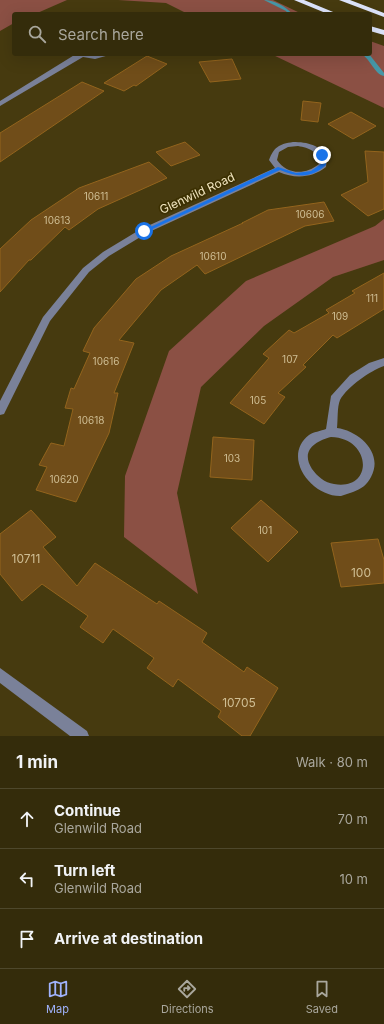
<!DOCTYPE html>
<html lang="en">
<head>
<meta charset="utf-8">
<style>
	body { margin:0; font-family:Inter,sans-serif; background:#3c3414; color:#f1f3f6 }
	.stop { position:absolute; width:12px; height:12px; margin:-9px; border:3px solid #1a73e8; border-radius:50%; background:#fff }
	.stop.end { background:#1a73e8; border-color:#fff; box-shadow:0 1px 4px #0008 }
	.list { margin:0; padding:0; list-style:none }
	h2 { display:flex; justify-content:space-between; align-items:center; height:52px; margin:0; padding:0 16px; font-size:17px }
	h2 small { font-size:13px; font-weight:400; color:#a9a79d }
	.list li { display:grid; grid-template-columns:26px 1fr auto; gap:12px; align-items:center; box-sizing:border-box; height:60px; padding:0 16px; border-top:1px solid #4e482c }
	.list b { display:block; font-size:15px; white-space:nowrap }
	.list p { margin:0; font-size:13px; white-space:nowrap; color:#a9a79d }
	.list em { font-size:13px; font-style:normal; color:#a9a79d }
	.icon { flex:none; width:22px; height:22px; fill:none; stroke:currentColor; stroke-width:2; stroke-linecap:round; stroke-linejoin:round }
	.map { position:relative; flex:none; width:384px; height:736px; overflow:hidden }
	.search { position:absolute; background:#342c0b; box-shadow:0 4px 16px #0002; left:12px; right:12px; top:12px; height:44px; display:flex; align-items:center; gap:10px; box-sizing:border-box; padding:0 14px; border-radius:4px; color:#a9a79d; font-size:15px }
	.sheet { height:232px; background:#342c0b }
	nav { display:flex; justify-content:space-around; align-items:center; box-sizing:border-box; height:56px; border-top:1px solid #4e482c; background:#342c0b; font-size:11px; color:#a9a79d }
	nav a { display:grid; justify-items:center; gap:2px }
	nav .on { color:#a0b3fd }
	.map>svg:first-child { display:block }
	.forest { fill:#8b5044 }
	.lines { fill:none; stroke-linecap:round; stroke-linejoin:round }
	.stream { fill:#4697a7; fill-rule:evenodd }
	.building { fill:#704d19; stroke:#93641d }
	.minor { fill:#7a8199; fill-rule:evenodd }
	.highway { fill:#dce3fa; fill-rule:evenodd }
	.route { fill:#1a73e8 }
	.labels { text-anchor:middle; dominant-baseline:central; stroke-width:3.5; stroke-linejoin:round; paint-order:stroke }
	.number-label { font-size:10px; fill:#cfbe94 }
	.street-label { font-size:12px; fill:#efe3bd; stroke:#3c3002 }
	.near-number-label { font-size:12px; fill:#cfbe94 }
</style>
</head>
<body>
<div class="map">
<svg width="384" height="736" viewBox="0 0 384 736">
	<rect width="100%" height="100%" fill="#463a0f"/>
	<path class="forest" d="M0,0h67l-32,14h-21v9l-14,8z
		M118,0h155l29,14h-114l-22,-11z
		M370,41l14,5v62l-113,-54h99z
		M384,219v41l-51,17 -69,49 -63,61 -24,106 21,101 -74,-57 1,-61 44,-125 77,-70 129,-55z"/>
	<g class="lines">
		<path class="stream" d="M264,0c9,0 22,6 28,14h-4l-2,-3z
			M361,54h8l15,19v3c-10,-2 -13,-17 -23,-22z"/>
	</g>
	<path class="building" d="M147,56l20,8 -31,22 -2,-1 -10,6 -20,-8z
		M232,59l9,20 -31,3 -11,-20z
		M82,82l22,9 -104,71v-29z
		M303,101l18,2 -3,19 -17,-2z
		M351,112l25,14 -23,13 -25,-15z
		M185,142l15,13 -29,11 -15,-14z
		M365,151l19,1v57l-16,7 -27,-21 27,-13z
		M149,162l18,16 -69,31 -29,21 -4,-3 -34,33h-2l-29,32v-43l31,-29 48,-32z
		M324,202l10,19 -29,5 -100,48 -8,-9 -36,25 -42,50 15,3 -20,50h4l-9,40 -33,69 -40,-12 11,-23 -8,-2 12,-22 13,3 9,-37 -8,-1 6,-20 3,1 16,-36 -7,-2 11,-23 42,-49 35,-23 72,-33h-1l26,-13z
		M384,273v36l-47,29 -4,-3 -30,30 3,2 -28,26 7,4 -21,27 -34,-21 39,-45 -6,-4 26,-24 5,3 35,-20 -3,-3 29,-17 -3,-2z
		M213,437l41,3 -2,40 -42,-3z
		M261,500l37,32 -30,30 -37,-34z
		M31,510l25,27 -13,10 34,39 18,-23 62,41 2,-3 48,32 -5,9 42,30 3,-5 31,21 -28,48h-8l-24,-19 3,-6 -43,-32 -5,8 -26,-19 7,-10 -41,-29 -10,14 -23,-16 8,-11 -46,-32 -20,17 -22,-27v-40z
		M378,539l6,21v23l-43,4 -10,-44z"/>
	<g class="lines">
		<path class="minor" d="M76,54h37l-18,5 -12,-2 -83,49v-5z
			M293,142c14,0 29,3 34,17l-1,8c-14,11 -31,12 -47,5l-132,61 -38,23 -20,16 -39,49 -46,93 -4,1v-14l43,-84 40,-49 20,-16 38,-23 134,-61 -6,-8c5,-13 10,-16 24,-18zM298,146c11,2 21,5 21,18 -13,11 -32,11 -42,-4l2,-8 9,-5z
			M384,358v8c-14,5 -36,20 -44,34 -3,7 -2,20 -3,28 22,3 47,25 34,49 -4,8 -10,12 -18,15 -4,1 -8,3 -12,4 -29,1 -60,-39 -32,-61 4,-3 12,-4 17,-6l5,-33 19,-21 19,-12zM331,437c41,1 43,54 3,47 -9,-1 -17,-8 -22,-15 -12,-19 4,-28 19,-32z
			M0,668l87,63 2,5h-19l-70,-53z"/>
		<path class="highway" d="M294,0h10l34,14h-10z
			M339,0h11l34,13v4z
			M370,26l14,4v5l-14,-4z"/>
	</g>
	<path class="route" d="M322,153l4,7v5c-15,14 -29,12 -46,5l-134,62 -4,-1 136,-64 18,6 15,-2 10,-7v-4l-2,-5z"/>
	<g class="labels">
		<g class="number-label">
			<text x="96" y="196">10611</text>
			<text x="310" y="214">10606</text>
			<text x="57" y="220">10613</text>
			<text x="213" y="256">10610</text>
			<text x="372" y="298">111</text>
			<text x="340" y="316">109</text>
			<text x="290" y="359">107</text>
			<text x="106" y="361">10616</text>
			<text x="258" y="400">105</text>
			<text x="91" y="420">10618</text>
			<text x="232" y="458">103</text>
			<text x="64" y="479">10620</text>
			<text x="265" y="530">101</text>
		</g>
		<g class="street-label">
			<text transform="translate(197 193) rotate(-25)">Glenwild Road</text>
		</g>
		<g class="near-number-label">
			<text x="26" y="558">10711</text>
			<text x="361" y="572">100</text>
			<text x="239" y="702">10705</text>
		</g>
	</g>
</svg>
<div class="stop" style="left:144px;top:231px"></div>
<div class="stop end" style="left:322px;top:155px"></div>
<div class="search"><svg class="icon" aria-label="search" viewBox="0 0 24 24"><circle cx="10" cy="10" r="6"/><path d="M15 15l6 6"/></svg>Search here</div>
</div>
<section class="sheet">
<h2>1 min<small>Walk · 80 m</small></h2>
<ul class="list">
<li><svg class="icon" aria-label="ahead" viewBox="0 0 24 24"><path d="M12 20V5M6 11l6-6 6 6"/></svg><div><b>Continue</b><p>Glenwild Road</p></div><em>70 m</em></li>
<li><svg class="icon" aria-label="left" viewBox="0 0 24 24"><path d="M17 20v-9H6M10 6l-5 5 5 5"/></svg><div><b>Turn left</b><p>Glenwild Road</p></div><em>10 m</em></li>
<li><svg class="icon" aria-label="arrive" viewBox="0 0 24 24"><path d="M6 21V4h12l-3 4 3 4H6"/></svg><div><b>Arrive at destination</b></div></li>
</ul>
</section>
<nav>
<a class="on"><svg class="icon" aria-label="map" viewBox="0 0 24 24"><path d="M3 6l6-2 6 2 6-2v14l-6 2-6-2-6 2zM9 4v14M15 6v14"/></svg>Map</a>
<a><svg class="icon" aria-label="directions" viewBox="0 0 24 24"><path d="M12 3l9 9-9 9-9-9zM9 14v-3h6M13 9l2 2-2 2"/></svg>Directions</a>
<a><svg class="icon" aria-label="saved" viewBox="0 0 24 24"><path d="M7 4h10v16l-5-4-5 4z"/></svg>Saved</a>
</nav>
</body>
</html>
